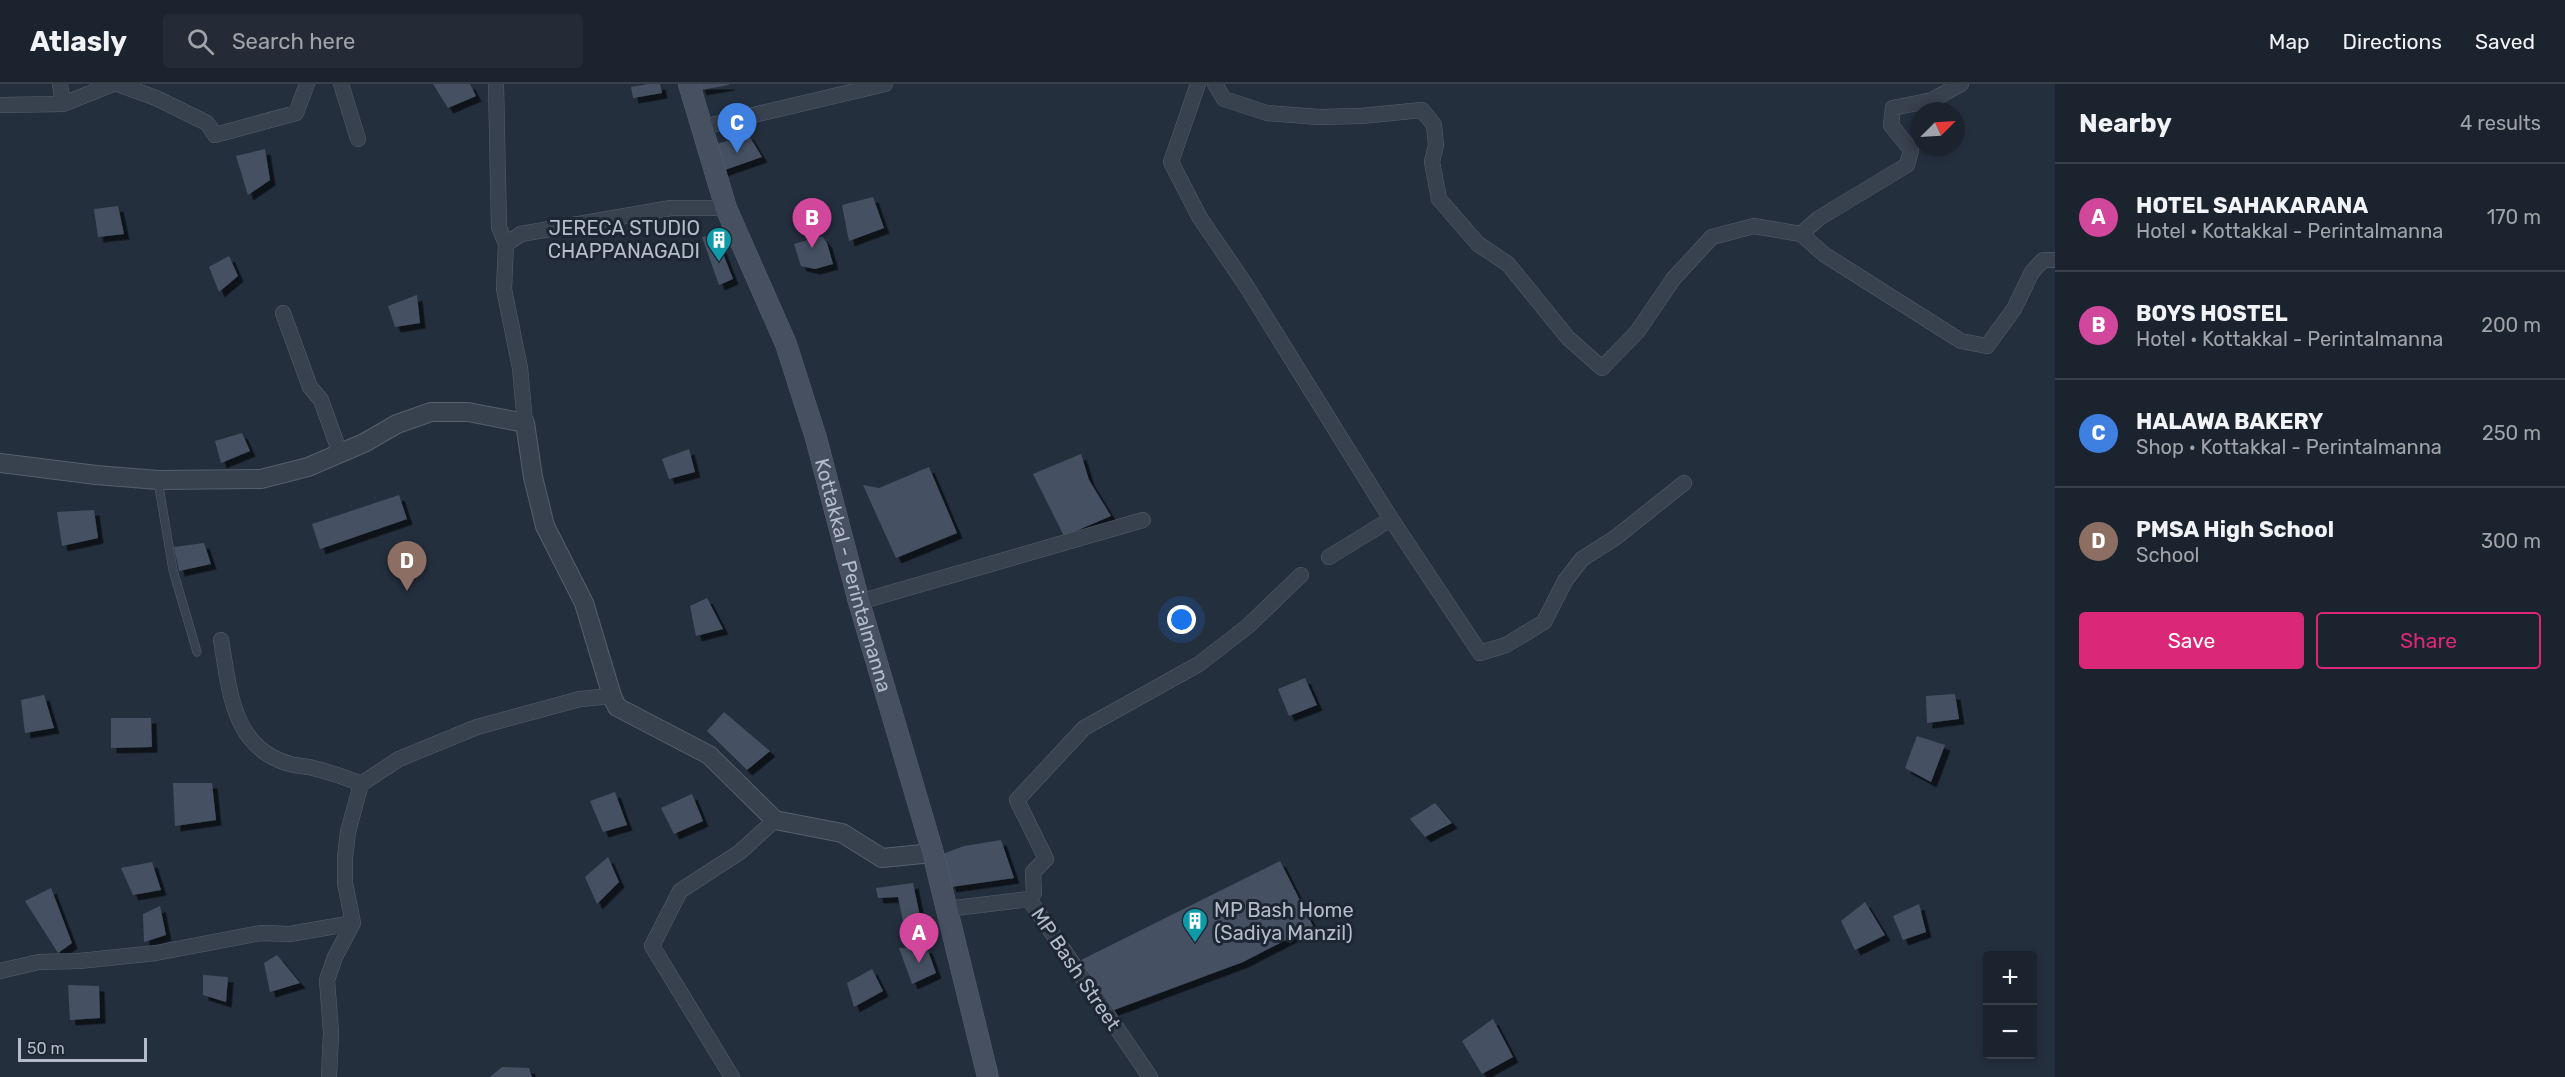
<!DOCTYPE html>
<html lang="en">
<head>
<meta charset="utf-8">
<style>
	body { margin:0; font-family:Rubik,sans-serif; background:#242b36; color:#f1f3f6 }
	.controls { position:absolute; right:18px; bottom:18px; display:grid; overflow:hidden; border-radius:6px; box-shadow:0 3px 9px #0003 }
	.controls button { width:54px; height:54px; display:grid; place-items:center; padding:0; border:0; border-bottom:2px solid #39404a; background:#1b232e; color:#f1f3f6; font:30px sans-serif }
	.compass { position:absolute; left:1911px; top:18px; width:54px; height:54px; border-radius:50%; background:#1b232e; box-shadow:0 3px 9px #0003; rotate:66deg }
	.scale { position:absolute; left:18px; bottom:15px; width:129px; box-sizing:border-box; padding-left:6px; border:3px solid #b4bcc9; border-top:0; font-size:16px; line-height:21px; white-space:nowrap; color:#b4bcc9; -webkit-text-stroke:4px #1d2633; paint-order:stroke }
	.you { position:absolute; left:1182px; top:536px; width:21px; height:21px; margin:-15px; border:4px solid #fff; border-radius:50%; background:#1a73e8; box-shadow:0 0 0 9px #1a73e833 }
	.badge { display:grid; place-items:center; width:39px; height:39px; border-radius:50%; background:#db2777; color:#fff; font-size:20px; font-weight:700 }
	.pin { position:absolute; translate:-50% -50px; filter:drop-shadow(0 2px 3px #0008) }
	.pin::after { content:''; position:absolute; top:32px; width:21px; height:18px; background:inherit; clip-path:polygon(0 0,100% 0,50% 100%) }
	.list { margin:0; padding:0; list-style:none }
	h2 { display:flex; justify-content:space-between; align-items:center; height:78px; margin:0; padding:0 24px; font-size:26px }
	h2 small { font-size:20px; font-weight:400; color:#a0a4aa }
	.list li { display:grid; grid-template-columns:39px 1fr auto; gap:18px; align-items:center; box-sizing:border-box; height:108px; padding:0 24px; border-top:2px solid #39404a }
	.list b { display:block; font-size:22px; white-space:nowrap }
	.list p { margin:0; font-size:20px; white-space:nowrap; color:#a0a4aa }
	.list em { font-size:20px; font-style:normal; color:#a0a4aa }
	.actions { display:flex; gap:12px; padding:18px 24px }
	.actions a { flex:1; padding:14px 0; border:2px solid #db2777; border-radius:6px; text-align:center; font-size:21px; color:#db2777 }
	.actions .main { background:#db2777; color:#fff }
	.icon { flex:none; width:33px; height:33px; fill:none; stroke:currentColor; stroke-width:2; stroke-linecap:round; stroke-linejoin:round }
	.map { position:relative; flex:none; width:2055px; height:993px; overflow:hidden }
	header { display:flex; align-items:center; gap:36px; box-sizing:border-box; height:84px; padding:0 30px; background:#1b232e; border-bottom:2px solid #39404a }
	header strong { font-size:28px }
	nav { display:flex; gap:33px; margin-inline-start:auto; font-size:21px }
	.search { width:420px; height:54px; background:#242b36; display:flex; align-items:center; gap:15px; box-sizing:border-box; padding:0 21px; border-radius:6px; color:#a0a4aa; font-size:22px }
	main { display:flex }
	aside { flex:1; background:#1b232e }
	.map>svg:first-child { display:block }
	.building { fill:#455162; filter:url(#shadow) }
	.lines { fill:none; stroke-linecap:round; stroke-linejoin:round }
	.service-casing { stroke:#565f6c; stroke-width:9 }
	.minor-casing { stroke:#565f6c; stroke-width:16 }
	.tertiary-casing { stroke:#565f6c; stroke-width:20 }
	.secondary-casing { stroke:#565f6c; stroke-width:22 }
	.service { stroke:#38414e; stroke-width:8 }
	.minor { stroke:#38414e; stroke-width:15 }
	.tertiary { stroke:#38414e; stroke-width:18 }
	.secondary { stroke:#465061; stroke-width:21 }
	.labels { text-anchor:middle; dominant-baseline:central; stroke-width:6; stroke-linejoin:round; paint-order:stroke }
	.poi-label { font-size:20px; fill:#b4bcc9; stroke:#1d2633; text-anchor:end }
	.street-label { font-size:20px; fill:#b4bcc9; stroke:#1d2633 }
</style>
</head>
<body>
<header>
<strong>Atlasly</strong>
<div class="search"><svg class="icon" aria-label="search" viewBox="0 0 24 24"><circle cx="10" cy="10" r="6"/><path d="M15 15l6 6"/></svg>Search here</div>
<nav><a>Map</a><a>Directions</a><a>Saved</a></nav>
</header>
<main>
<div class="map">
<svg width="2055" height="993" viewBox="0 0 2055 993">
	<defs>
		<filter id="shadow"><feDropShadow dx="5.5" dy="5.5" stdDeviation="0" flood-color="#0009"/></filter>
	</defs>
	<rect width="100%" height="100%" fill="#242f3e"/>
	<path class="building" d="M433,0h37l6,12 -28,12z
		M648,0h12l2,9 -29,5 -2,-11z
		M699,0h30v1l-28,5z
		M748,50l14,23 -46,16 -2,-28z
		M265,65l5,31 -22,15 -12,-39z
		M873,113l11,31 -35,13 -7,-36z
		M118,122l6,28 -26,3 -4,-28z
		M716,151l17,44 -14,6 -17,-48z
		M822,152l5,7 6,21 -18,5 -14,-3 -7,-22z
		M229,172l9,20 -19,16 -10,-25z
		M417,211l3,28 -25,4 -7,-21z
		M242,349l8,18 -29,12 -6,-22z
		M689,365l6,23 -26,7 -7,-20z
		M1081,370l8,26 22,36 -47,20 -31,-62z
		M929,383l28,66 -61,25 -33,-73 16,3z
		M399,411l8,24 -87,30 -8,-25z
		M94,426l4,28 -36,8 -5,-34z
		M204,459l7,21 -32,7 -5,-24z
		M707,514l16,31 -27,7 -6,-30z
		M1305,594l12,27 -28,11 -11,-27z
		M1955,610l4,25 -32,4 -1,-27z
		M44,611l10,33 -29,5 -4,-33z
		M724,628l46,39 -23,19 -40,-39z
		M111,634h40l1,29 -41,1z
		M1917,652l28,9 -14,37 -26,-14z
		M173,699h39l4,37 -41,6z
		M615,708l12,33 -24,7 -13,-31z
		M692,710l11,27 -29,13 -13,-26z
		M1435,719l17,20 -27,14 -15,-18z
		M1001,756l13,38 -63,9 -11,-32 24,-9z
		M608,773l11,25 -22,22 -12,-27z
		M1280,777l33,65 -70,36 -137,51 -33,-49z
		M152,778l9,28 -28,5 -12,-27z
		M913,799l12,57 -17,5 -10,-48 -20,1 -2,-10z
		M51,804l21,55 -14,10 -33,-52z
		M1865,818l20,33 -30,15 -14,-29z
		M1919,820l7,28 -23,8 -10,-24z
		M160,822l6,29 -22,7 -1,-28z
		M899,864h28l9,25 -24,11z
		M277,871l23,28 -30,9 -6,-29z
		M872,885l11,22 -29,16 -7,-24z
		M203,891l25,2 -2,25 -23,-7z
		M68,901l31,1 1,32 -30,2z
		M1493,935l20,38 -31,17 -20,-33z
		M502,983l27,1 3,9h-42z"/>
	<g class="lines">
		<defs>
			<path id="service" d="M158,397l15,89 24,82"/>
			<path id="minor" d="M60,0l3,20
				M117,0l39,14 51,25 8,12 81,-22 11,-29
				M341,0l17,55
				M496,0l3,143 7,17 -2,45 16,79 5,55
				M1198,0l-27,78 29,56 45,66 146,235 89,134 26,-8 38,-23 21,-41 17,-22 33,-21 69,-55
				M1215,0l9,15 43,14 52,4 42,-1 61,-6 12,15 2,20 -4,17 7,37 39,45 30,20 60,74 34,30 35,-36 37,-54 38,-41 42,-11 47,8 24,21 136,86 26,5 27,-37 18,-37 11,-12h12
				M0,21l63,-1 50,-20
				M703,43l182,-43
				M1801,150l18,-16 88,-53 4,-15 -20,-25 2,-17 39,-8 29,-16
				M506,160l15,-10 150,-26h55
				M283,229l27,74 11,13 19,53
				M1329,473l62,-38
				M859,518l284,-82
				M221,556c9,51 11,108 69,124 7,2 15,2 23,4 16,4 32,9 48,16
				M1029,815l5,-6 -1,-21 13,-13 -29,-59 67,-72 115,-64 49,-38 53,-51
				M947,825l82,-10 121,178
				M0,887l39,-9 40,-1 77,-8 105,-20 29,1 63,-11
				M329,993l2,-45 -4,-52 8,-23 18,-34 -8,-40v-26l3,-25 13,-48 38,-25 78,-32 103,-28 32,-3
				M732,993l-80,-131 28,-55 60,-39 35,-32"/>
			<path id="tertiary" d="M0,379l96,12 62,5 103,-1 47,-12 56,-24 33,-19 34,-12h37l57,11 8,54 12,49 39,77 28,93 5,11 92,48 66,65 67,13 40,25 51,-5"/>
			<g id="secondary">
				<path id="s1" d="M689,0l37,124 60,136 30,94 43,164 74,251 55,224"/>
			</g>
		</defs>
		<use href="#service" class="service-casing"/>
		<use href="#minor" class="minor-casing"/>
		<use href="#tertiary" class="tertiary-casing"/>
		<use href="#secondary" class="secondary-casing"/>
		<use href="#service" class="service"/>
		<use href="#minor" class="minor"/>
		<use href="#tertiary" class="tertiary"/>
		<use href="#secondary" class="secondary"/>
	</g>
	<defs>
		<symbol id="building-pin" viewBox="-11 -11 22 30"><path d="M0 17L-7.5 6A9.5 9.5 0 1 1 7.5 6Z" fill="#0f9aa8" stroke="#1d2633"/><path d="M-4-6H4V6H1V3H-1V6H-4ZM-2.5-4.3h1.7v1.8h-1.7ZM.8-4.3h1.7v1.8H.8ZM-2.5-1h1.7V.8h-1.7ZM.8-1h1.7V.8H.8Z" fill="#fff"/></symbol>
	</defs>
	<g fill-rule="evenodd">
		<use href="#building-pin" x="704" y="141" width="30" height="40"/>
		<use href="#building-pin" x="1180" y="822" width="30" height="40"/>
	</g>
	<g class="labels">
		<g class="poi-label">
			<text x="700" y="144">JERECA STUDIO<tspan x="700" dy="23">CHAPPANAGADI</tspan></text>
			<text x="1214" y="826" text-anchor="start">MP Bash Home<tspan x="1214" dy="23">(Sadiya Manzil)</tspan></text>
		</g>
		<g class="street-label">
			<text stroke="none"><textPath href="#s1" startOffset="519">Kottakkal - Perintalmanna</textPath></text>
			<text transform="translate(1076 885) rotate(56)">MP Bash Street</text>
		</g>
	</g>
</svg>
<div class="controls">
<button>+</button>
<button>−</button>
</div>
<svg class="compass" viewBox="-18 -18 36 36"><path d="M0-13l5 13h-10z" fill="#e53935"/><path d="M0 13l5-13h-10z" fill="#a0a4aa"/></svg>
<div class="scale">50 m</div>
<div class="you"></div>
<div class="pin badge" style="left:919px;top:879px;background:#d1479c">A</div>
<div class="pin badge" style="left:812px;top:164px;background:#d1479c">B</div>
<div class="pin badge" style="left:737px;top:69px;background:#3f7fe0">C</div>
<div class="pin badge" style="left:407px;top:507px;background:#8d6e63">D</div>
</div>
<aside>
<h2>Nearby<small>4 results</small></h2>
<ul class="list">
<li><span class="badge" style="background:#d1479c">A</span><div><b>HOTEL SAHAKARANA</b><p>Hotel · Kottakkal - Perintalmanna</p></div><em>170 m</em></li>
<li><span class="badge" style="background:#d1479c">B</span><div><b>BOYS HOSTEL</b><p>Hotel · Kottakkal - Perintalmanna</p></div><em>200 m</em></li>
<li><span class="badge" style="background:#3f7fe0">C</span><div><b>HALAWA BAKERY</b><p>Shop · Kottakkal - Perintalmanna</p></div><em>250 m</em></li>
<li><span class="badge" style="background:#8d6e63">D</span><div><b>PMSA High School</b><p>School</p></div><em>300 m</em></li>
</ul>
<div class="actions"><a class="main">Save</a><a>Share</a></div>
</aside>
</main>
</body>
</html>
